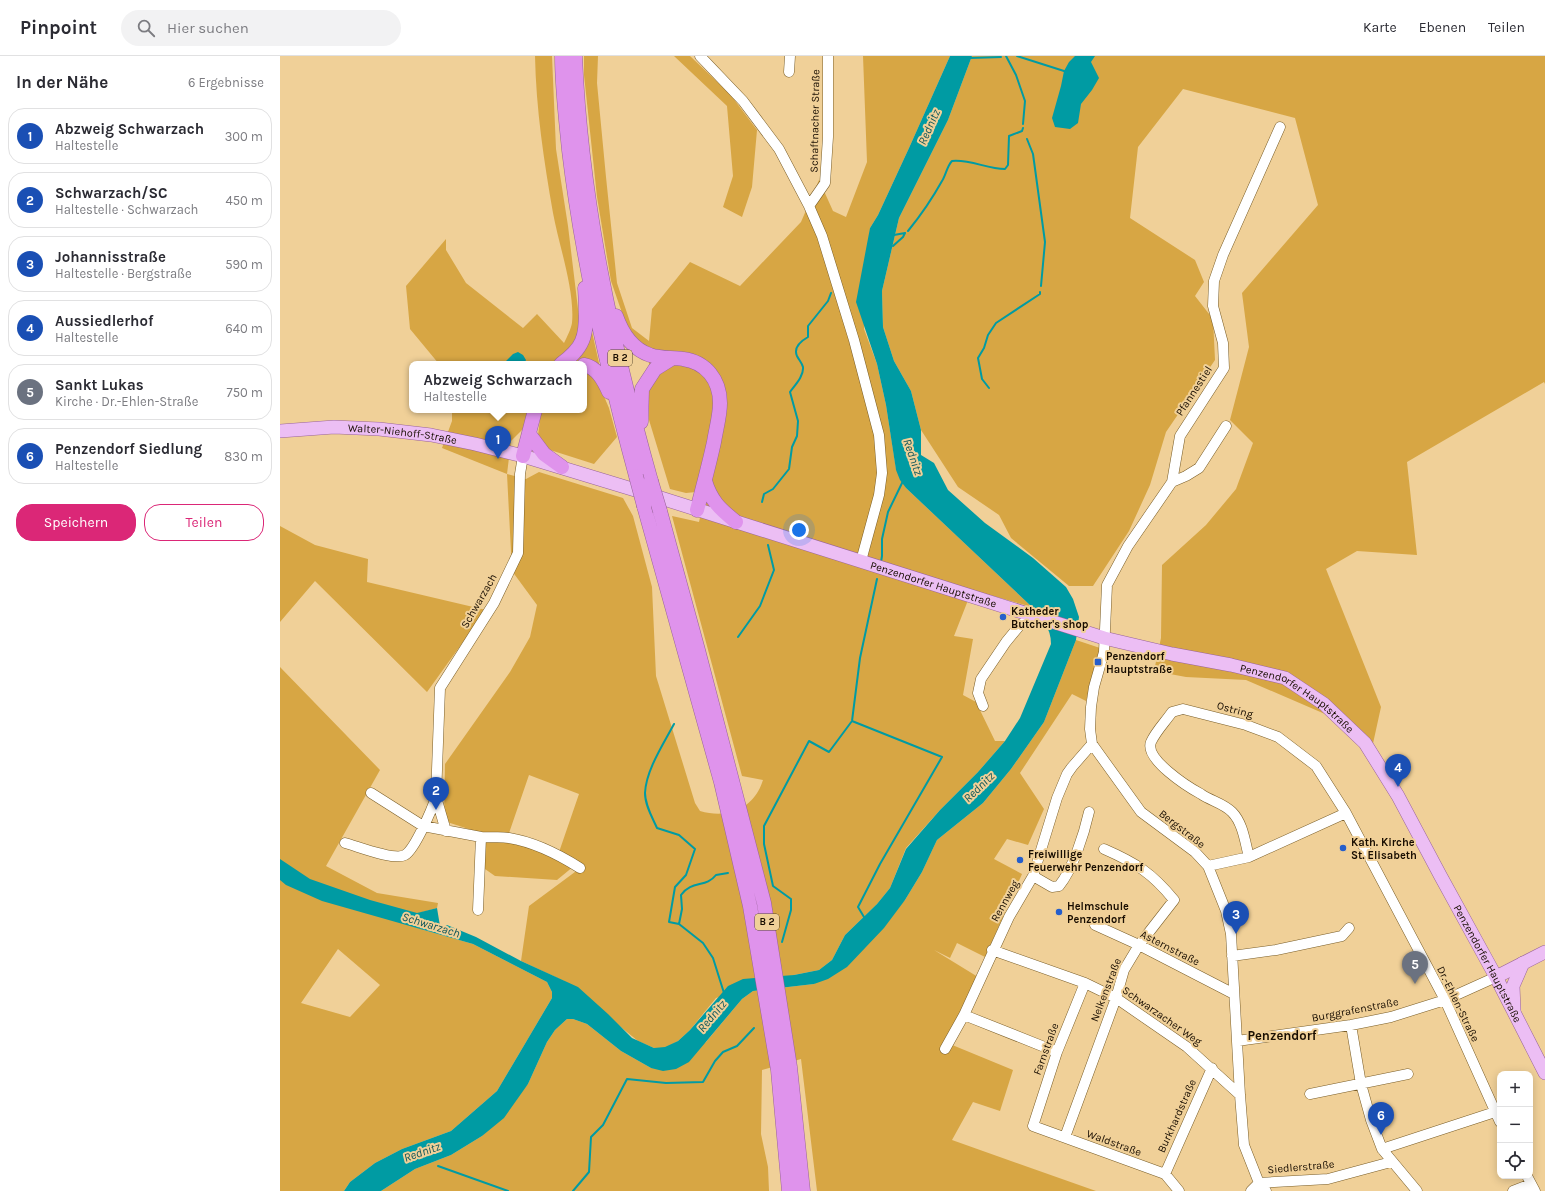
<!DOCTYPE html>
<html lang="de">
<head>
<meta charset="utf-8">
<style>
	body { margin:0; font-family:Karla,sans-serif; background:#f2f2f3; color:#2b2b33 }
	.controls { position:absolute; right:12px; bottom:12px; display:grid; overflow:hidden; border-radius:8px; box-shadow:0 2px 10px #0003 }
	.controls button { width:36px; height:36px; display:grid; place-items:center; padding:0; border:0; border-bottom:1px solid #e1e1e2; background:#fff; color:#2b2b33; font:20px sans-serif }
	.you { position:absolute; left:519px; top:474px; width:14px; height:14px; margin:-10px; border:3px solid #fff; border-radius:50%; background:#1a73e8; box-shadow:0 0 0 6px #1a73e833 }
	.badge { display:grid; place-items:center; width:26px; height:26px; border-radius:50%; background:#db2777; color:#fff; font-size:13px; font-weight:700 }
	.pin { position:absolute; translate:-50% -33px; filter:drop-shadow(0 1px 2px #0008) }
	.pin::after { content:''; position:absolute; top:21px; width:14px; height:12px; background:inherit; clip-path:polygon(0 0,100% 0,50% 100%) }
	.popup { position:absolute; left:129px; top:305px; width:178px; height:52px; box-sizing:border-box; display:grid; place-content:center; border-radius:8px; background:#fff; filter:drop-shadow(0 1px 3px #0005); font-size:13px; white-space:nowrap; color:#7c7c81 }
	.popup b { font-size:15px; color:#2b2b33 }
	.popup::after { content:''; position:absolute; left:50%; top:100%; margin-left:-8px; border:8px solid transparent; border-top-color:#fff }
	.list { margin:0; padding:0; list-style:none }
	h2 { display:flex; justify-content:space-between; align-items:center; height:52px; margin:0; padding:0 16px; font-size:17px }
	h2 small { font-size:13px; font-weight:400; color:#7c7c81 }
	.list li { display:grid; grid-template-columns:26px 1fr auto; gap:12px; align-items:center; box-sizing:border-box; height:56px; margin:0 8px 8px; padding:0 8px; border:1px solid #e1e1e2; border-radius:16px }
	.list b { display:block; font-size:15px; white-space:nowrap }
	.list p { margin:0; font-size:13px; white-space:nowrap; color:#7c7c81 }
	.list em { font-size:13px; font-style:normal; color:#7c7c81 }
	.actions { display:flex; gap:8px; padding:12px 16px }
	.actions a { flex:1; padding:9px 0; border:1px solid #db2777; border-radius:16px; text-align:center; font-size:14px; color:#db2777 }
	.actions .main { background:#db2777; color:#fff }
	.icon { flex:none; width:22px; height:22px; fill:none; stroke:currentColor; stroke-width:2; stroke-linecap:round; stroke-linejoin:round }
	.map { position:relative; flex:none; width:1265px; height:1135px; overflow:hidden }
	header { display:flex; align-items:center; gap:24px; box-sizing:border-box; height:56px; padding:0 20px; background:#fff; border-bottom:1px solid #e1e1e2 }
	header strong { font-size:19px }
	nav { display:flex; gap:22px; margin-inline-start:auto; font-size:14px }
	.search { width:280px; height:36px; background:#f2f2f3; display:flex; align-items:center; gap:10px; box-sizing:border-box; padding:0 14px; border-radius:22px; color:#7c7c81; font-size:15px }
	main { display:flex }
	aside { flex:1; background:#fff }
	.map>svg:first-child { display:block }
	.green { fill:#d7a644; fill-rule:evenodd }
	.water { fill:#009ba3 }
	.lines { fill:none; stroke-linecap:round; stroke-linejoin:round }
	.stream { stroke:#009ba3; stroke-width:2 }
	.minor-casing { stroke:#7a5e28; stroke-width:11 }
	.major-casing { stroke:#996499; stroke-width:14 }
	.highway-casing { stroke:#996499; stroke-width:15 }
	.minor { stroke:#fff; stroke-width:10 }
	.major { stroke:#ecbef4; stroke-width:13 }
	.highway { stroke:#df93ec; stroke-width:14 }
	.highway-bridge-casing { stroke:#996499; stroke-width:15; stroke-linecap:butt }
	.highway-bridge { stroke:#df93ec; stroke-width:14 }
	.poi-dot { fill:#255ecb; stroke:#f0d098; stroke-width:1.5 }
	.labels { text-anchor:middle; dominant-baseline:central; stroke-width:4; stroke-linejoin:round; paint-order:stroke }
	.shield { fill:#f0d098; stroke:#59482e; stroke-width:1 }
	.shield-label { font-size:10px; font-weight:bold; fill:#180d00 }
	.street-label { font-size:11px; fill:#180d00; stroke:#f0d098 }
	.poi-label { font-size:11px; font-weight:bold; fill:#180d00; stroke:#f0d098; text-anchor:start }
	.water-label { font-size:12px; font-style:italic; fill:#0e555a; stroke:#f0d098 }
	.quarter-label { font-size:13px; font-weight:bold; fill:#180d00; stroke:#f0d098 }
</style>
</head>
<body>
<header>
<strong>Pinpoint</strong>
<div class="search"><svg class="icon" aria-label="search" viewBox="0 0 24 24"><circle cx="10" cy="10" r="6"/><path d="M15 15l6 6"/></svg>Hier suchen</div>
<nav><a>Karte</a><a>Ebenen</a><a>Teilen</a></nav>
</header>
<main>
<aside>
<h2>In der Nähe<small>6 Ergebnisse</small></h2>
<ul class="list">
<li><span class="badge" style="background:#1a4fb4">1</span><div><b>Abzweig Schwarzach</b><p>Haltestelle</p></div><em>300 m</em></li>
<li><span class="badge" style="background:#1a4fb4">2</span><div><b>Schwarzach/SC</b><p>Haltestelle · Schwarzach</p></div><em>450 m</em></li>
<li><span class="badge" style="background:#1a4fb4">3</span><div><b>Johannisstraße</b><p>Haltestelle · Bergstraße</p></div><em>590 m</em></li>
<li><span class="badge" style="background:#1a4fb4">4</span><div><b>Aussiedlerhof</b><p>Haltestelle</p></div><em>640 m</em></li>
<li><span class="badge" style="background:#6b7280">5</span><div><b>Sankt Lukas</b><p>Kirche · Dr.-Ehlen-Straße</p></div><em>750 m</em></li>
<li><span class="badge" style="background:#1a4fb4">6</span><div><b>Penzendorf Siedlung</b><p>Haltestelle</p></div><em>830 m</em></li>
</ul>
<div class="actions"><a class="main">Speichern</a><a>Teilen</a></div>
</aside>
<div class="map">
<svg width="1265" height="1135" viewBox="0 0 1265 1135">
	<rect width="100%" height="100%" fill="#f0d098"/>
	<path class="green" d="M255,0h17l4,93 12,77 11,91 11,6 11,49 -4,8 12,28 8,29 -23,27 -47,-15 -9,-14 3,-24 -30,30 -4,33 19,5 13,-7 84,26 10,18 19,71 4,89 39,127 5,8c28,8 54,-2 63,-31l-21,-4 -70,-260 27,6 7,-31 -20,2 -16,-4 -21,-69v-72l-19,-12 -19,-55 -14,-84 -13,-122v-19h14l-1,27 9,94 11,106 15,45 17,13 3,-32 38,-47 50,24 61,-64 18,-42 14,31 13,6 21,-55 -4,-106h87l-41,92 -31,67 -8,13 -6,101 13,35 9,41 10,64 10,19 126,119 -60,-17 -18,46 19,3 -10,56 13,7 19,39h10l-27,31 -38,38 -34,38 -16,40 -13,16 -32,31 -13,25 -13,10 -25,5 -78,23 -26,32 -12,11 -13,7h-11l-16,-7 -74,-60 -43,-20 8,-55 50,-37 -21,-14 21,-61 -50,-19 -21,61 -27,-3 -37,-12 1,-57 65,-92 20,-35 7,-32 -25,-34 -5,-97 -65,-26 10,-27v-11h132v-46h-145l-29,-35 -4,-43 40,-47v11l20,33 57,45 14,-14 27,29c3,-6 7,-14 8,-20 3,-33 -13,-77 -19,-110 -9,-52 -17,-104 -18,-157z
		M394,0h16l40,38 27,36 -5,57 -10,30 -19,-10 10,-31 -6,-70z
		M692,0h573v328l-1,-2 -137,80 10,93 -60,-4 -31,18 55,138 -9,41 -27,-28 -20,-6 -79,-34 -60,-3 -32,-6 7,-33 1,-73 44,-40 30,-36 17,-46 -23,-23 19,-73 -7,-54 76,-88 -23,-87 -112,-29 -45,58 -8,71 65,42 9,22 -9,14 18,23 2,41 -49,72 -16,53 -21,46 -36,55h-24l-58,-48 -12,-23 -41,-28 -37,-57 -10,-39 -17,-30 -11,-34 -1,-36 17,-73 49,-98z
		M0,470l35,19 53,14 -1,23 119,28 -59,82 -112,-111 -35,41z
		M796,584l24,8 -14,53 -14,-7 -52,79 24,36 -16,36 -21,-6 -13,20 28,15 -37,83 -28,-14 -7,15 -16,-8 44,27 -33,65 68,28 -13,41 -27,-9 -21,38 144,51h-279l-16,-132 -39,11 -1,64 7,33 1,24h-388l34,-22 36,-14 31,-19 46,-52 19,-42 8,-12 12,-11h6l14,5 34,27 30,17 55,-26 36,-43 11,-8 61,-7 91,-84 17,-28 15,-32 46,-37 28,-34 33,-47z
		M0,611l100,103 -54,96 51,27 61,10 -1,5 -18,5 5,17 49,14 74,38 5,10v6l-55,93 -46,40 -49,18 -27,14 -25,19 -6,9h-64zM58,893l42,36 -30,32 -49,-14z
		M204,785l25,2 19,4 46,19 -17,14 -62,-4 -10,-7z"/>
	<path class="water" d="M670,0h22l-24,64 -49,98 -17,73 1,36 11,34 17,30 10,39v25l13,8 14,27 37,33 48,35 33,29 7,12 6,18 -3,23 -32,82 -33,47 -28,34 -46,37 -15,32 -17,28 -21,28 -37,39 -19,12 -14,5 -61,7 -11,8 -53,63 -13,7 -13,2 -12,-3 -30,-17 -34,-27 -14,-5h-6l-12,11 -8,12 -19,42 -24,34 -22,18 -31,19 -36,14 -34,22h-37l6,-9 25,-19 27,-14 49,-18 46,-40 55,-93v-6l-5,-10 -74,-38 -151,-43 -36,-16 -6,-5v-21l30,20 60,21 47,13 20,-5 3,18 4,1 3,-2 29,12 45,24 57,26 30,27 24,24 22,10 11,-1 13,-6 12,-11 38,-44 15,-7 51,-4 25,-5 13,-10 13,-25 32,-31 13,-16 16,-39 34,-39 38,-38 27,-31 15,-23 31,-74c0,-16 -9,-26 -19,-37l-126,-119 -6,-8 -4,-10 -10,-65 -9,-41 -21,-62 14,-74 8,-13 31,-67z
		M795,0h20l-4,6 8,16 -7,12 -11,14 -3,19 -8,6 -15,-2 -3,-9 9,-32 3,-15 5,-9z
		M238,296l5,3 3,5 -2,4h-21l10,-10z"/>
	<g class="lines">
		<path class="stream" d="M726,0l10,19 9,26 -2,23
			M737,0l47,15
			M690,2l31,-1
			M747,83l6,15 12,88 -4,44
			M628,175c13,-16 24,-32 34,-50 4,-6 5,-15 10,-20 18,-2 35,8 53,8l3,-4 1,-29 13,-5 1,-3
			M614,179l11,-2
			M613,190l10,-9 2,-4
			M709,332l-7,-9 -4,-21 6,-10 4,-13 8,-12 44,-29v-2
			M482,446l2,-8 9,-5 16,-20 3,-22 5,-11 1,-15 -8,-29c5,-7 14,-16 13,-25 -1,-4 -4,-7 -6,-11 -4,-9 4,-15 11,-19v-11l20,-25 3,-8
			M601,506l1,-6v-17l6,-27 15,-31
			M458,581l22,-31 14,-36 -6,-25
			M572,665l90,36 -62,107 -22,43 6,10
			M394,668c-10,19 -28,46 -29,69 0,12 7,24 12,35l22,7 16,14 -9,26 -11,12 -6,35 10,2 24,19 10,15 11,35
			M399,868l3,-15 -1,-14c11,-15 25,-7 35,-20l12,-2
			M502,886l9,-32v-11l-18,-13 -9,-42v-18l45,-85 20,11 23,-31 8,-63 17,-79
			M158,1110l70,25
			M293,1135l16,-19 2,-35 12,-12 24,-46 39,4 37,-1 12,-21 8,-9 14,-6 17,-18"/>
		<defs>
			<path id="minor" d="M420,0l43,45 36,48 30,57 13,30 32,104 25,95 3,38 -3,22 -18,66
				M509,16l1,-16
				M529,150l16,-23 3,-46v-81
				M892,426l14,-6 13,-8 27,-42
				M703,650l-5,-13 3,-14 25,-37 14,-17 15,-9
				M91,737l52,33 58,11 -3,73
				M156,741l10,34
				M201,781c9,0 19,0 28,1 25,4 49,16 71,30
				M65,787c12,3 49,18 60,12 10,-6 27,-46 31,-58l4,-109 54,-85 24,-50 2,-79 3,-18
				M969,801c-4,-15 -6,-34 -17,-45 -9,-9 -21,-11 -31,-18 -13,-7 -57,-35 -50,-52 5,-11 15,-21 21,-30l11,-3 63,16 32,12 38,29 30,47 99,187 55,122
				M928,810l41,-9 97,-44
				M753,820l19,11 7,-1c14,-17 25,-52 30,-74
				M815,869l44,20 95,49
				M712,894l93,33 31,15 71,49 53,48
				M952,900l44,-6 66,-14 7,-8
				M805,927l-28,69 -24,74 132,48 14,17
				M684,959l93,37
				M1071,969l10,59 10,36 11,29 35,42
				M957,985l114,-16 40,-8 54,-17 51,-23
				M665,993l19,-34 45,-98 24,-41 24,-78 10,-24 5,-7 20,-23
				M1030,1038l98,-20
				M785,1081l51,-139 8,-28 15,-25 35,-45c-22,-27 -38,-37 -70,-51
				M1102,1093l113,-37
				M885,1118l47,-106
				M1247,1120l8,15
				M979,1127l69,-4 63,-17
				M971,1135l8,-8
				M986,1135l-7,-8 -15,-38 -4,-50 -9,-161 -5,-23 -18,-45 -13,-14 -54,-40 -49,-68 -2,-15 1,-22 3,-20 10,-35 3,-67 21,-39 44,-64 8,-46 44,-68 -1,-25 -10,-37 1,-25 9,-26 57,-128
				M1233,1135l18,-7"/>
			<g id="major">
				<path id="s1" d="M0,375l54,-4 45,2 52,6 44,9 48,12 122,37 459,145 68,16 59,11 54,13 39,26 41,39 33,53 42,79 56,102 49,96"/>
				<path d="M1216,921l49,-25"/>
				<path d="M1234,954l-1,-24 10,-23"/>
			</g>
			<path id="highway" d="M282,0c0,31 4,63 7,94 13,110 38,219 67,326
				M295,0c6,144 37,287 76,425
				M336,260c6,17 16,33 34,39 11,4 23,2 33,4 23,3 37,21 37,44 0,13 -4,26 -6,39 -5,23 -11,45 -17,68
				M281,308c8,-6 17,-13 21,-23 6,-13 4,-38 3,-53
				M304,309c13,2 20,16 25,27
				M361,366l1,-33 13,-20 16,-10
				M249,378l15,20 18,13
				M243,400l12,-46
				M425,425c6,20 15,28 31,41
				M364,450l77,276 29,124 28,164 11,121
				M380,455l38,139 66,253 26,164 13,124"/>
		</defs>
		<use href="#minor" class="minor-casing"/>
		<use href="#major" class="major-casing"/>
		<use href="#highway" class="highway-casing"/>
		<use href="#minor" class="minor"/>
		<use href="#major" class="major"/>
		<use href="#highway" class="highway"/>
		<defs>
			<path id="highway-bridge" d="M356,420l8,30
				M371,425l9,30"/>
		</defs>
		<use href="#highway-bridge" class="highway-bridge-casing"/>
		<use href="#highway-bridge" class="highway-bridge"/>
	</g>
	<g class="poi-dot">
		<circle cx="723" cy="561" r="4"/>
		<rect x="814" y="602" width="8" height="8" rx="2"/>
		<circle cx="1063" cy="792" r="4"/>
		<circle cx="740" cy="804" r="4"/>
		<circle cx="779" cy="856" r="4"/>
	</g>
	<g class="labels">
		<g class="shield">
			<rect x="328" y="294" width="24" height="16" rx="3"/>
			<rect x="475" y="858" width="24" height="16" rx="3"/>
		</g>
		<g class="shield-label">
			<text x="340" y="302">B 2</text>
			<text x="487" y="866">B 2</text>
		</g>
		<g class="street-label">
			<text transform="translate(535 65) rotate(-89)">Schaftnacher Straße</text>
			<text transform="translate(914 335) rotate(-57)">Pfannestiel</text>
			<text stroke="none"><textPath href="#s1" startOffset="123">Walter-Niehoff-Straße</textPath></text>
			<text stroke="none"><textPath href="#s1" startOffset="676">Penzendorfer Hauptstraße</textPath></text>
			<text transform="translate(199 545) rotate(-60)">Schwarzach</text>
			<text stroke="none"><textPath href="#s1" startOffset="1060">Penzendorfer Hauptstraße</textPath></text>
			<text transform="translate(955 654) rotate(15)">Ostring</text>
			<text transform="translate(902 773) rotate(38)">Bergstraße</text>
			<text transform="translate(725 845) rotate(-61)">Rennweg</text>
			<text transform="translate(890 892) rotate(27)">Asternstraße</text>
			<text stroke="none"><textPath href="#s1" startOffset="1396">Penzendorfer Hauptstraße</textPath></text>
			<text transform="translate(826 934) rotate(-69)">Nelkenstraße</text>
			<text transform="translate(1178 948) rotate(64)">Dr.-Ehlen-Straße</text>
			<text transform="translate(1075 954) rotate(-11)">Burggrafenstraße</text>
			<text transform="translate(882 960) rotate(35)">Schwarzacher Weg</text>
			<text transform="translate(766 993) rotate(-70)">Farnstraße</text>
			<text transform="translate(897 1060) rotate(-66)">Burkhardstraße</text>
			<text transform="translate(834 1087) rotate(20)">Waldstraße</text>
			<text transform="translate(1021 1111) rotate(-5)">Siedlerstraße</text>
		</g>
		<g class="poi-label">
			<text x="731" y="555">Katheder<tspan x="731" dy="13">Butcher's shop</tspan></text>
			<text x="826" y="600">Penzendorf<tspan x="826" dy="13">Hauptstraße</tspan></text>
			<text x="1071" y="786">Kath. Kirche<tspan x="1071" dy="13">St. Elisabeth</tspan></text>
			<text x="748" y="798">Freiwillige<tspan x="748" dy="13">Feuerwehr Penzendorf</tspan></text>
			<text x="787" y="850">Helmschule<tspan x="787" dy="13">Penzendorf</tspan></text>
		</g>
		<g class="water-label">
			<text transform="translate(649 71) rotate(-66)">Rednitz</text>
			<text transform="translate(633 401) rotate(71)">Rednitz</text>
			<text transform="translate(699 731) rotate(-44)">Rednitz</text>
			<text transform="translate(151 869) rotate(17)">Schwarzach</text>
			<text transform="translate(432 960) rotate(-50)">Rednitz</text>
			<text transform="translate(142 1096) rotate(-19)">Rednitz</text>
		</g>
		<g class="quarter-label">
			<text x="1002" y="979">Penzendorf</text>
		</g>
	</g>
</svg>
<div class="controls">
<button>+</button>
<button>−</button>
<button><svg class="icon" aria-label="locate" viewBox="0 0 24 24"><circle cx="12" cy="12" r="6"/><path d="M12 2v4M12 18v4M2 12h4M18 12h4"/></svg></button>
</div>
<div class="you"></div>
<div class="pin badge" style="left:218px;top:403px;background:#1a4fb4">1</div>
<div class="popup"><b>Abzweig Schwarzach</b>Haltestelle</div>
<div class="pin badge" style="left:156px;top:754px;background:#1a4fb4">2</div>
<div class="pin badge" style="left:956px;top:878px;background:#1a4fb4">3</div>
<div class="pin badge" style="left:1118px;top:731px;background:#1a4fb4">4</div>
<div class="pin badge" style="left:1135px;top:928px;background:#6b7280">5</div>
<div class="pin badge" style="left:1101px;top:1079px;background:#1a4fb4">6</div>
</div>
</main>
</body>
</html>
